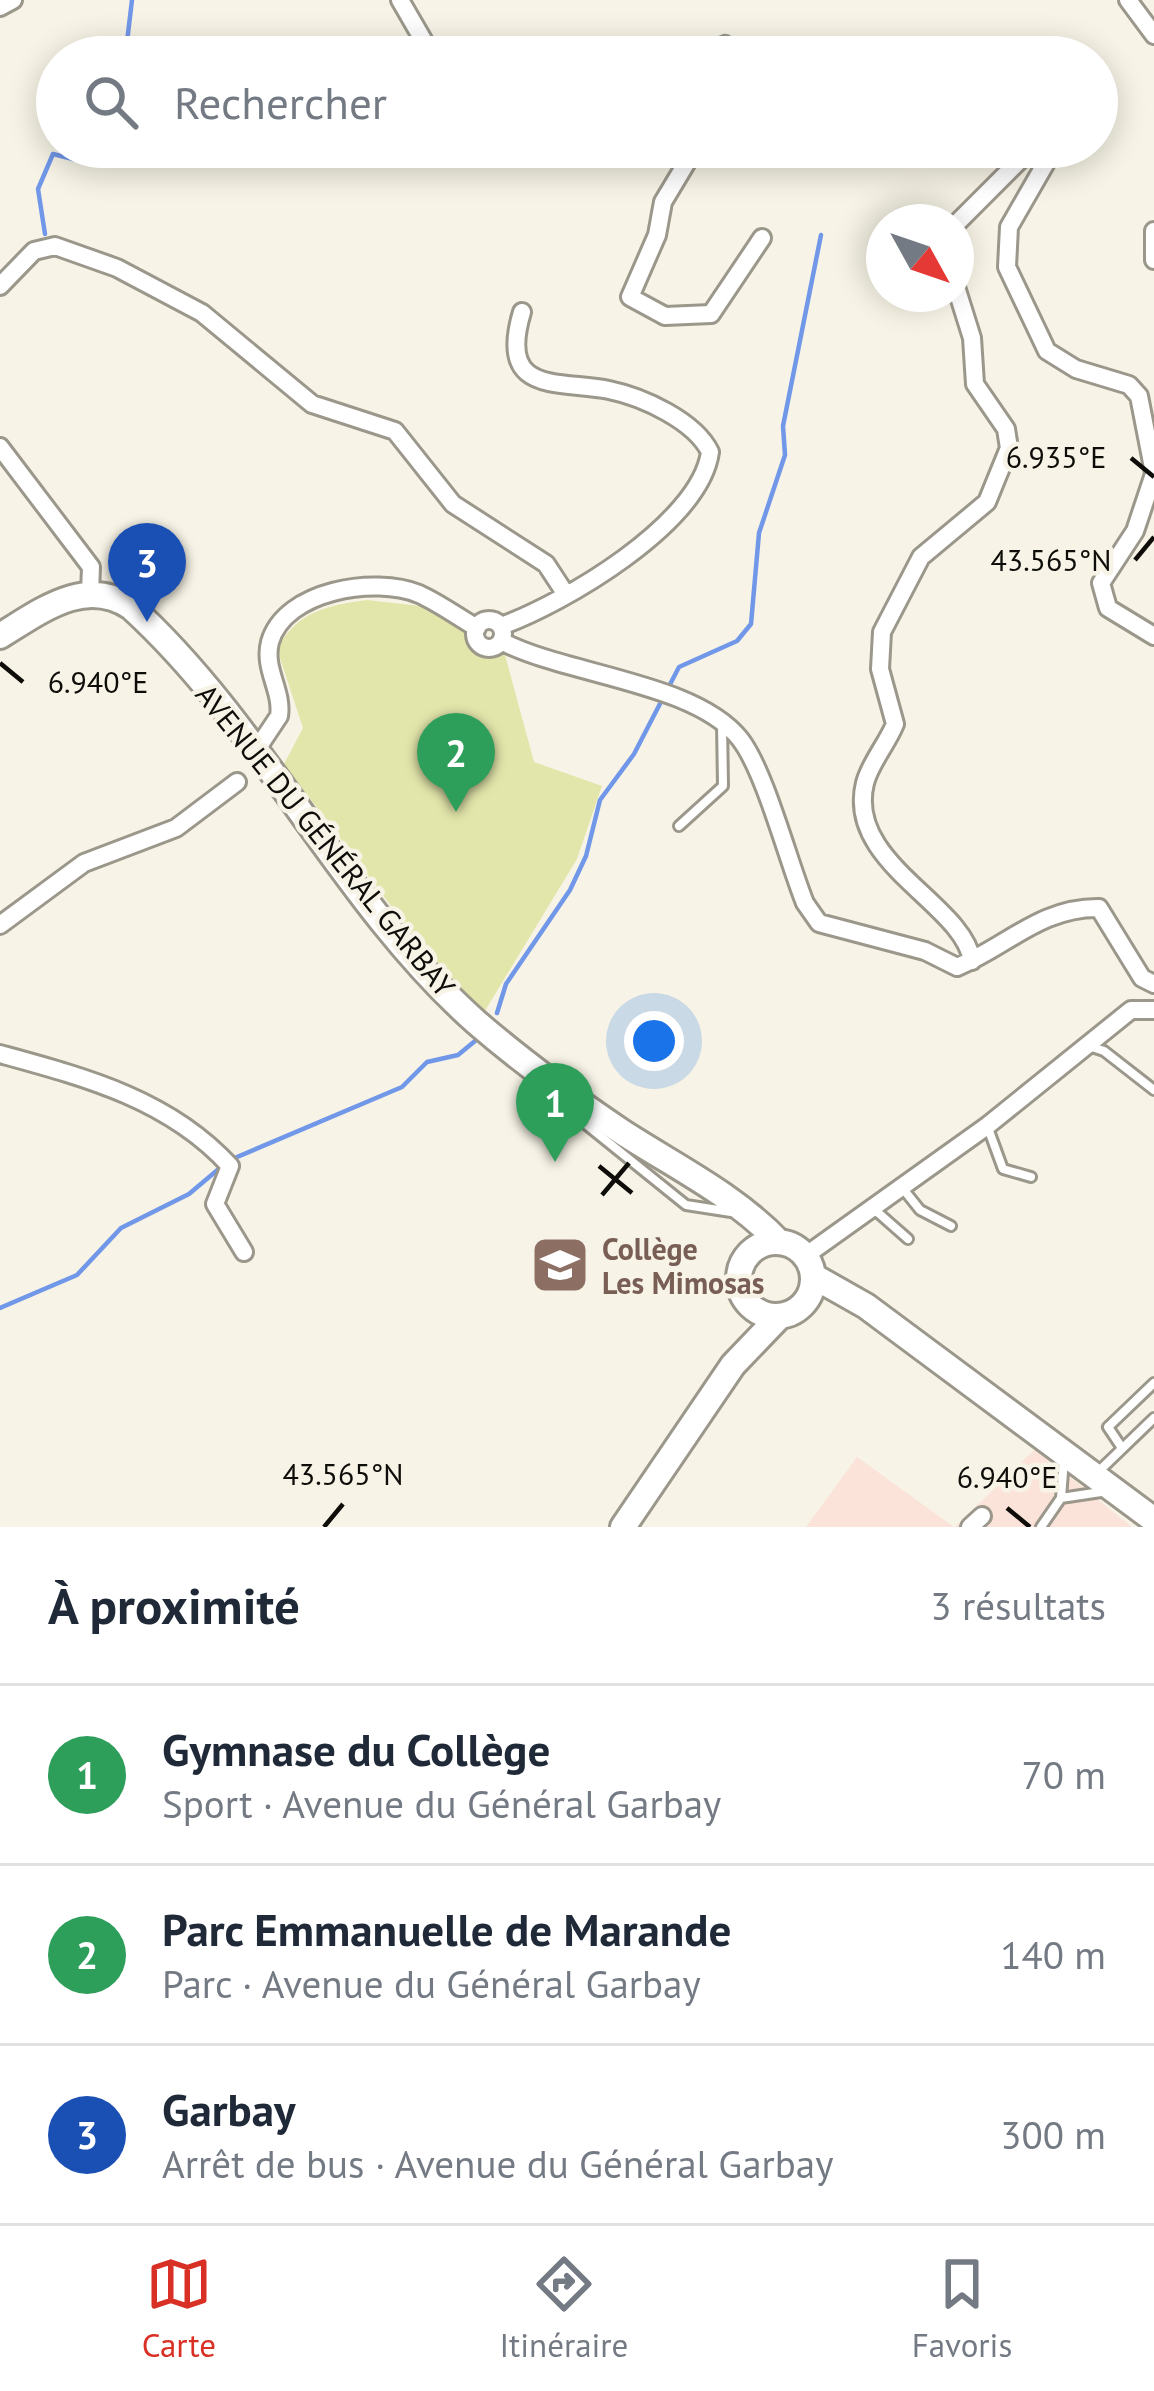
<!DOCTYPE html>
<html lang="fr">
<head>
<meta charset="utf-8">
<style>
	body { margin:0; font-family:"PT Sans",sans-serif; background:#f6f6f7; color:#1f2937 }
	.compass { position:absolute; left:866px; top:204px; width:108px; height:108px; border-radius:50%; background:#fff; box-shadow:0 6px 30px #0003; rotate:130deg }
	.you { position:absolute; left:654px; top:1041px; width:42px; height:42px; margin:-30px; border:9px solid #fff; border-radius:50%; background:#1a73e8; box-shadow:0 0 0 18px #1a73e833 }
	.badge { display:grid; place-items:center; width:78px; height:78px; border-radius:50%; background:#d93025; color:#fff; font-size:39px; font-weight:700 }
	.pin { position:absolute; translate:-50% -99px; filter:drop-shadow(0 3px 6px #0008) }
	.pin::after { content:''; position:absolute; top:63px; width:42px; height:36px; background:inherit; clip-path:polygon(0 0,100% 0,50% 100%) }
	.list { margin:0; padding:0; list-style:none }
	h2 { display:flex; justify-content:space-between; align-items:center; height:156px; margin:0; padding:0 48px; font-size:51px }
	h2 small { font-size:39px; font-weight:400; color:#747a83 }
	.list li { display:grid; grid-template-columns:78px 1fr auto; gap:36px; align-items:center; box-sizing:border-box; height:180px; padding:0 48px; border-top:3px solid #e0e1e3 }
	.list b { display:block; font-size:45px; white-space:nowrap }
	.list p { margin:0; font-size:39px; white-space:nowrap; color:#747a83 }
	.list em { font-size:39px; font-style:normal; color:#747a83 }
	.icon { flex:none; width:66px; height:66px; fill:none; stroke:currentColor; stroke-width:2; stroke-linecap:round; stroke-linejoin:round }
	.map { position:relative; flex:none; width:1154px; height:1527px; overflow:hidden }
	.search { position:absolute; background:#fff; box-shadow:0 6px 30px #0003; left:36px; right:36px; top:36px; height:132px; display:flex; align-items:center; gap:30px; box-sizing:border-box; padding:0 42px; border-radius:66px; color:#747a83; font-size:45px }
	.sheet { height:696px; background:#fff }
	nav { display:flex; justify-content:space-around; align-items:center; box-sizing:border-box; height:168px; border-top:3px solid #e0e1e3; background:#fff; font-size:33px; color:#747a83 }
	nav a { display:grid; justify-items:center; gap:6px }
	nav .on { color:#d93025 }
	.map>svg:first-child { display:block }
	.industrial { fill:#fbe3d9 }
	.green { fill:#e3e6aa }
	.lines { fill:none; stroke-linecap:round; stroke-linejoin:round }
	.stream { stroke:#7197e9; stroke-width:4.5 }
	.service-casing { stroke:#9b978b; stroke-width:14 }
	.minor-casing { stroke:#9b978b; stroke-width:22 }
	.secondary-casing { stroke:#9b978b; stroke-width:30 }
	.service { stroke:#fff; stroke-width:8 }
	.minor { stroke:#fff; stroke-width:16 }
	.secondary { stroke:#fff; stroke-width:24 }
	.ticks { fill:none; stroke:#0e0d09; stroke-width:4.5 }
	.labels { text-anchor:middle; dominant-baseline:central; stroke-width:9; stroke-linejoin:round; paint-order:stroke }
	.street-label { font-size:30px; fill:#0e0d09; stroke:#f7f3e6 }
	.education-label { font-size:30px; font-weight:bold; fill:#785e54; stroke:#f7f3e6; text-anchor:start }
	.ticks-label { font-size:30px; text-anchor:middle; fill:#0e0d09; stroke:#f7f3e6; stroke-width:9; stroke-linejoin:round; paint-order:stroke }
</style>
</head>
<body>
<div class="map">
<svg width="1154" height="1527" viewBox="0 0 1154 1527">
	<rect width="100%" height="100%" fill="#f7f3e6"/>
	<path class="industrial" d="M1035,1449l97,78h-177z
		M857,1457l97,70h-148z"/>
	<path class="green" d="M367,600l53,6 85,49 29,107 68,24 -25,73 -94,155 -61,-67 -138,-183 19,-36 -26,-79c19,-37 51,-44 90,-49z"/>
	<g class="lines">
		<path class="stream" d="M117,57l10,-15 5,-42
			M45,234l-7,-45 15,-35 28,7 21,-14
			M497,1013l9,-29 64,-94 16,-34 14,-56 34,-46 45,-87 58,-26 14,-17 8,-91 26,-78 -2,-29 38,-191
			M230,1160l172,-73 25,-25 31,-7 17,-14
			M0,1308l77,-33 44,-47 68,-34 32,-27"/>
		<defs>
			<path id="service" d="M679,826l44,-40 -1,-62
				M1089,1046l15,5 50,39
				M547,1093l139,112 45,7
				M988,1128l15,41 28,8
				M904,1190l16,20 31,16
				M875,1210l33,29
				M1122,1448l-14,-21 46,-44
				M1099,1471l55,-53
				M1061,1498l40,-6
				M1041,1527l20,-29 3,-39"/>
			<path id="minor" d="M400,0l33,57
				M1128,0l26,35
				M0,7l13,-7
				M697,57l28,-12 13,12
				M696,147l-33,55 -6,33 -27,62 35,19 46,-2 51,-76
				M1055,147l-46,80 -2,40 40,84 29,18 53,16 10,11 15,77
				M956,224l77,-77
				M1154,231v29
				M0,286l34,-35 21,-5 62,22 85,45 110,91 83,27 58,73 93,60 19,29
				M956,287l16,51 3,46 31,45 3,19 -22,54 -66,55 -39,75 -2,37 15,55c-8,20 -25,39 -30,59 -20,80 99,121 107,178
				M0,447l91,120 -1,27
				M1154,474l-19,57 -34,52 7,25 46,28
				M475 634a14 14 0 1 1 28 0a14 14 0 1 1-28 0Z
				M501,626c62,-22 199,-102 209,-174 -15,-31 -67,-55 -101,-62 -51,-10 -112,5 -87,-78
				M501,641c64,34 194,41 239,98 25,32 48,122 65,164l14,20 106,28 32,16c49,-20 84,-60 142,-59l43,70 12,6
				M255,752l24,-36c4,-25 -16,-47 -9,-74 15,-52 105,-66 149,-48 20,9 39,23 58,34
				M0,925l84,-62 92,-35 61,-46
				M0,1054c84,23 169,45 230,112l-15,38 29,48
				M805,1256l182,-130 144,-116h23
				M970,1527l12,-11"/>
			<path id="secondary" d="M0,636c41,-25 85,-60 131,-29 133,121 211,296 345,415 45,39 97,77 146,110 54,35 112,63 157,110
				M739 1279a37 37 0 1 1 74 0a37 37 0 1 1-74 0Z
				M813,1276l53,30 288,214
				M623,1527l110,-162 47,-49"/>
		</defs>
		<use href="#service" class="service-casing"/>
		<use href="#minor" class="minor-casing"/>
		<use href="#secondary" class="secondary-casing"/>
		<use href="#service" class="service"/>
		<use href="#minor" class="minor"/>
		<use href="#secondary" class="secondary"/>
	</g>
	<path class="ticks" d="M1131,458l23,19M1135,560l19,-23M0,663l23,19M599,1166l33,27M602,1195l27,-32M1007,1508l23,19M324,1527l19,-23"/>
	<defs>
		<symbol id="school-square" viewBox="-11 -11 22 22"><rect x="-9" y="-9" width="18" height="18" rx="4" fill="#8d6e63" stroke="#f7f3e6"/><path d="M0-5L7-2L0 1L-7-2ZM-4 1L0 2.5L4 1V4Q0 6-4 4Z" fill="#fff"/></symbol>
	</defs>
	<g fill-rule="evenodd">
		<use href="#school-square" x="527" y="1232" width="66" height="66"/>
	</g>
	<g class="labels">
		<g class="street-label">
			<text transform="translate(326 840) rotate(51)">AVENUE DU GÉNÉRAL GARBAY</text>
		</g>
		<g class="education-label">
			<text x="602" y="1248">Collège<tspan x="602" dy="34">Les Mimosas</tspan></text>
		</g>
	</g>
	<g class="ticks-label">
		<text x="1056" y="468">6.935°E</text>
		<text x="1051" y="571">43.565°N</text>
		<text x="98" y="693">6.940°E</text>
		<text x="343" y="1485">43.565°N</text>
		<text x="1007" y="1488">6.940°E</text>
	</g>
</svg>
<svg class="compass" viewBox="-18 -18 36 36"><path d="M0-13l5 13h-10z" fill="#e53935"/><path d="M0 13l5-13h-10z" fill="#747a83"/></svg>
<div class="you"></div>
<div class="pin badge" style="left:555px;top:1162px;background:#2e9e5b">1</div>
<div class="pin badge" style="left:456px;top:812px;background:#2e9e5b">2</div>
<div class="pin badge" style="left:147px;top:622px;background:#1a4fb4">3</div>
<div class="search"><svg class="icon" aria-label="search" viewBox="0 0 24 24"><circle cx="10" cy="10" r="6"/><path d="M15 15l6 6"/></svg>Rechercher</div>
</div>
<section class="sheet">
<h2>À proximité<small>3 résultats</small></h2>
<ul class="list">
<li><span class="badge" style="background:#2e9e5b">1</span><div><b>Gymnase du Collège</b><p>Sport · Avenue du Général Garbay</p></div><em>70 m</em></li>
<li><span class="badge" style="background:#2e9e5b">2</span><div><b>Parc Emmanuelle de Marande</b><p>Parc · Avenue du Général Garbay</p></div><em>140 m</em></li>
<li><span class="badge" style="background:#1a4fb4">3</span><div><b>Garbay</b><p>Arrêt de bus · Avenue du Général Garbay</p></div><em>300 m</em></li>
</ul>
</section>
<nav>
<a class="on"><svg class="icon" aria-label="map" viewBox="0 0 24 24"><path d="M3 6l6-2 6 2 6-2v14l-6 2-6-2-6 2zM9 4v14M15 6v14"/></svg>Carte</a>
<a><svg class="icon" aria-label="directions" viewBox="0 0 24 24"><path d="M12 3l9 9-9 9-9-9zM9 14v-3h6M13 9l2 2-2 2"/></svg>Itinéraire</a>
<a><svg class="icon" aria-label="saved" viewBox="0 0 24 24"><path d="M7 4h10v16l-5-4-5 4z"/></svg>Favoris</a>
</nav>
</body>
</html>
